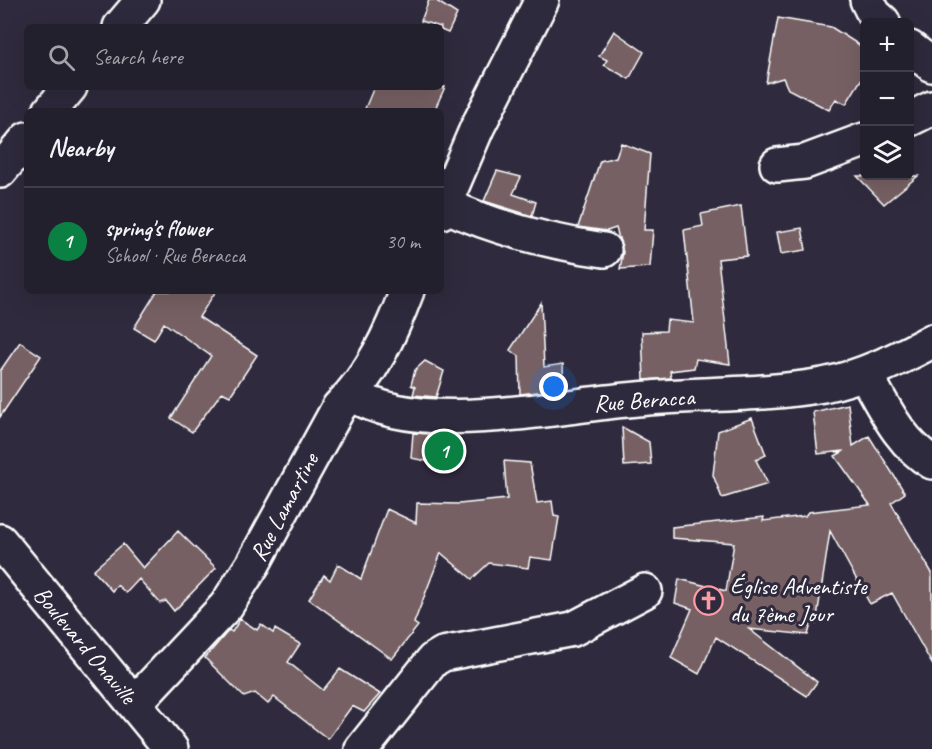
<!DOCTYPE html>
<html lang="en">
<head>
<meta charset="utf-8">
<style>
	body { margin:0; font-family:Caveat,sans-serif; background:#2b2836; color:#f1f3f6 }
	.controls { position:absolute; right:18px; top:18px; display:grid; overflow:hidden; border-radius:9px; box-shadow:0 6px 24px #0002 }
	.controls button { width:54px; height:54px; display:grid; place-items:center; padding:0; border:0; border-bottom:2px solid #403e4a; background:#23202e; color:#f1f3f6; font:30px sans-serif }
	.you { position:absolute; left:554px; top:387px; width:21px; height:21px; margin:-15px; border:4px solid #fff; border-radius:50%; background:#1a73e8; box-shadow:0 0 0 9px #1a73e833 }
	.badge { display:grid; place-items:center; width:39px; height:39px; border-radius:50%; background:#0b8043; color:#fff; font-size:20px; font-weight:700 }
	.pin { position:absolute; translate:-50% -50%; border:3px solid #fff; box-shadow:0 2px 6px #0006 }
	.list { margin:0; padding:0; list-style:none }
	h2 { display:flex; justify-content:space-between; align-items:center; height:78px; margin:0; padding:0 24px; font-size:26px }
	h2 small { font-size:20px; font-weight:400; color:#a3a3aa }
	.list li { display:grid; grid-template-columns:39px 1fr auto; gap:18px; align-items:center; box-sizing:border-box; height:108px; padding:0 24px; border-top:2px solid #403e4a }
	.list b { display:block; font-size:22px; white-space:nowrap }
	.list p { margin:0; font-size:20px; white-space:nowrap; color:#a3a3aa }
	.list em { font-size:20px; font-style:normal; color:#a3a3aa }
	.icon { flex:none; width:33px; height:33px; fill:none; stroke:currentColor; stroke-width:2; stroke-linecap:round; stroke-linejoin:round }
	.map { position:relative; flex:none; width:932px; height:749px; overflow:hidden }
	.search { position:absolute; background:#23202e; box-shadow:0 6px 24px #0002; left:24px; top:24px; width:420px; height:66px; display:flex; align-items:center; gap:15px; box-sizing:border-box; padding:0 21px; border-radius:9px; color:#a3a3aa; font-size:22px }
	.panel { position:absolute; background:#23202e; box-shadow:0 6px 24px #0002; left:24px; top:108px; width:420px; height:186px; border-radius:9px }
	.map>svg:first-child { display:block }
	.building { fill:#766164; stroke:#fff; stroke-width:1.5 }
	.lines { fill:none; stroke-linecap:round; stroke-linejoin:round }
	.minor-casing { stroke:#fff; stroke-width:38 }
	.minor { stroke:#2f2a3d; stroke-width:33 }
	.labels { text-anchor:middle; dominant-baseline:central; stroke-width:6; stroke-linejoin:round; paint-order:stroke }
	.street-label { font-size:24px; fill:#fff; stroke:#2f2a3d }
	.poi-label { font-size:24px; fill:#fff; stroke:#2f2a3d; text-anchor:start }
</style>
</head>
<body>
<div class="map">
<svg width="932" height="749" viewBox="0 0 932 749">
	<rect width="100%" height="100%" fill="#2f2a3d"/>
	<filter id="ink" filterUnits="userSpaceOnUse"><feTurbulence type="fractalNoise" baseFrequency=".0167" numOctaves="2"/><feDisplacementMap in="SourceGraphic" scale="12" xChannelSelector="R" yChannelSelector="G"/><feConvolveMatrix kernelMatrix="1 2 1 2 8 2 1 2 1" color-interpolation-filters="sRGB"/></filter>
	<g filter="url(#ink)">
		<path class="building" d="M429,0h6l22,14 -9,19 -7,-3v-3l-20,-6z
			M778,18l53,9 33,21v27l-18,29 -10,-5 -7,11 -41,-21 -5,-11 -17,5z
			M614,31l30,21 -15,27 -25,-14 3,-5 -8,-4z
			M374,87h71l-11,24h-70z
			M621,143l29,11 -6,76h9l-3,37 -30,2 3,-17 -7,-24 -9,3 -29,-4 22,-66 16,-4z
			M497,171l24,6 -8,17 23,8 -4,14 -48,-15z
			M857,176h61l-34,28z
			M741,206l6,50 -29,3 12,105 -34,-5 -2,9 -24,3 1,7 -27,2 -2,-48 24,-1 1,-11 27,3 -10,-93 19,-4 -2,-12z
			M802,228l4,22 -25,4 -4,-22z
			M157,291h59l-17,26 58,38 -27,41 -8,-4 -30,40 -21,-14 40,-62 -47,-33 -10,17 -20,-12z
			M541,303l3,64 19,-3 1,25 -44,5 -1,-38 -9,-6z
			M20,342l21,14 -41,61v-46z
			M425,361l19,10 -8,26 -23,-2 2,-8 -4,-2 4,-15z
			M848,404l5,42 16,-10 36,57 -14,10 41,70v91l-40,-71 -22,11 -40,-73 -14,93h-5l-3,11 -59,-6 68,53 -10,14 -91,-59 -17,37 -28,-16 21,-49 -17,-6 4,-24 47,12 8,-48 -62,-5v-11l92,-10 -1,4 42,-5 3,-4 62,-7 -35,-49 9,-5 -26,3 -5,-42z
			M752,418l14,37 -10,5 12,24 -46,14 -9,-23 5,-44z
			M622,427l27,15 2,22 -27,2z
			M413,433l24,1 -1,29 -25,-5z
			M504,461l26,2 7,40 15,-2 2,15 5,1 -7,43 -22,-3 -2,11 -39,-5 -17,16 -31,-26 -27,70 4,3 -26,33 -83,-60 15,-24 6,5 8,-16 23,15 26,-70 29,14 1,-20 42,1 48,-5z
			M178,531l38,37 -42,43 -8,-10 -6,2 -21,-24 -13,14 -9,-8 -5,6 -19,-21 30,-26 20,24z
			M240,619l17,11 4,-6 12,9 2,-4 25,15 -12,18 35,28 17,-21 40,25 -16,18 -12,-6 -24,33 -54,-42 -6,7 -13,-11 -11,4 -39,-39 24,-28 3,2z"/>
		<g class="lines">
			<defs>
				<path id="minor" d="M867,0l7,14 9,8
					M120,27l23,-27
					M910,48l22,17
					M50,111l20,-24
					M910,119l22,-11
					M777,165l28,-3 59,-22
					M0,171l27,-32
					M445,205c50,23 104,37 159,45
					M441,212l36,-84 65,-128
					M865,374c18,31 35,70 67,88
					M352,394c68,44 206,11 285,5 62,-6 125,-3 186,-14 39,-8 73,-25 109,-44
					M0,541l171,208
					M134,704l92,-98 27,-42 86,-157c33,-32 52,-74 68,-116
					M362,749l71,-89 10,-6 130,-25 72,-38"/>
			</defs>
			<use href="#minor" class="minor-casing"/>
			<use href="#minor" class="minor"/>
		</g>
	</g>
	<defs>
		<symbol id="church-ring" viewBox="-11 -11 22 22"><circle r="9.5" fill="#2f2a3d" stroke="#ff9aa2" stroke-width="1.5"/><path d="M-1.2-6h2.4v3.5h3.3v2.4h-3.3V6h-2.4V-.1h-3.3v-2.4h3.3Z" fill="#ff9aa2"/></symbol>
	</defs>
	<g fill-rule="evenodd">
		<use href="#church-ring" x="692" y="584" width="33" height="33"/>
	</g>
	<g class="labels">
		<g class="street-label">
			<text transform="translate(644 400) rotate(-4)">Rue Beracca</text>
			<text transform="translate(284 507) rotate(-62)">Rue Lamartine</text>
			<text transform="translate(85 645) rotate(50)">Boulevard Onaville</text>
		</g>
		<g class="poi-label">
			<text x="730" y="586">Église Adventiste<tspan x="730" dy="28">du 7ème Jour</tspan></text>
		</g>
	</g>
</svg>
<div class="controls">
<button>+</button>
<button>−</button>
<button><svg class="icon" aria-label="layers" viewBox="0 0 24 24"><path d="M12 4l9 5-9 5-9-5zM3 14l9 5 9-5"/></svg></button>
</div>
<div class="you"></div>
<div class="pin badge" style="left:444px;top:451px">1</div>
<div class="search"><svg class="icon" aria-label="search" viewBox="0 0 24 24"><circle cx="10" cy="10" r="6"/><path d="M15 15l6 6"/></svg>Search here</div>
<section class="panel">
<h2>Nearby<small></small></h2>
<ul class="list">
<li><span class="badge">1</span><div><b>spring's flower</b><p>School · Rue Beracca</p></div><em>30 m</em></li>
</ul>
</section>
</div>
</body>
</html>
